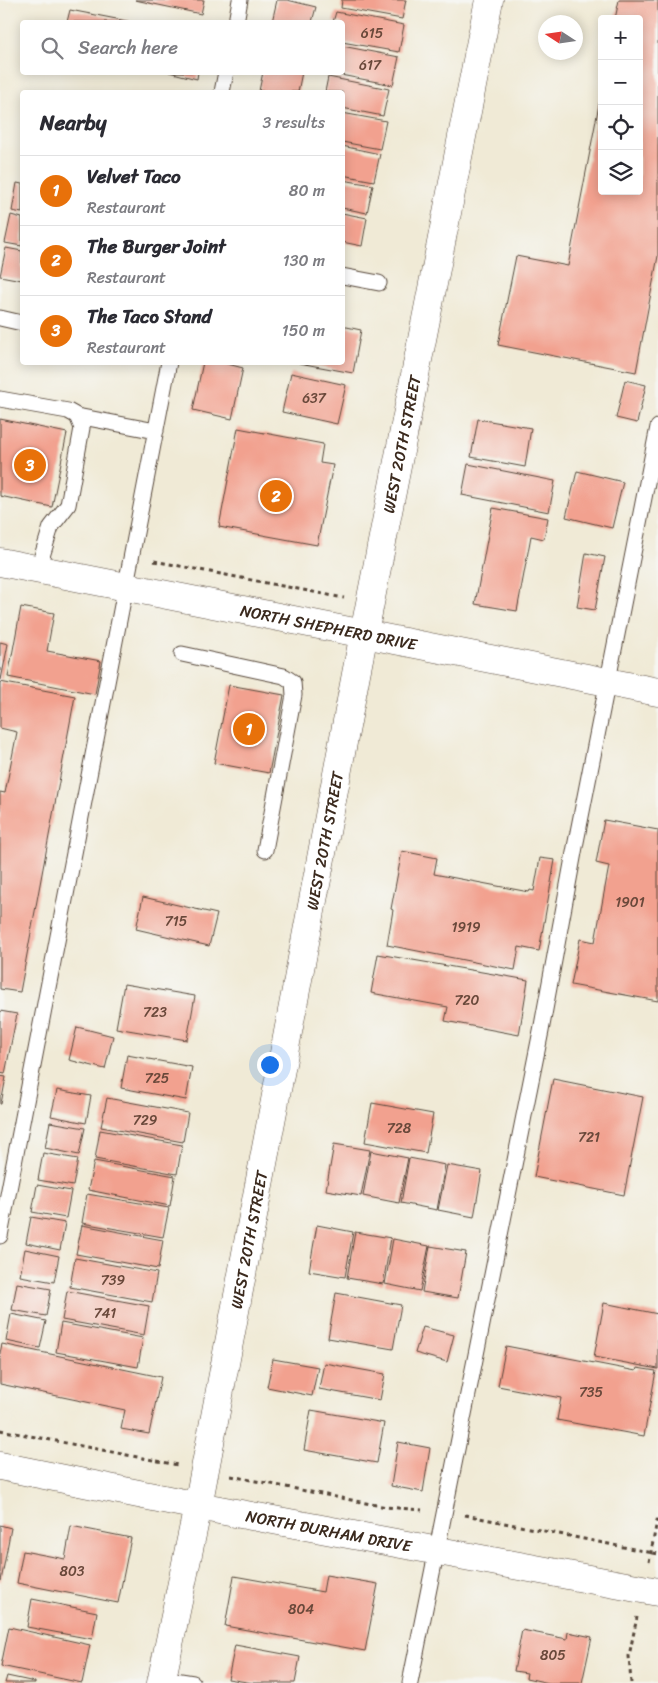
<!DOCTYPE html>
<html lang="en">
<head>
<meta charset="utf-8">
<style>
	body { margin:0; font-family:Sriracha,sans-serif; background:#f7f7f7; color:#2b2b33 }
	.controls { position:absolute; right:15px; top:15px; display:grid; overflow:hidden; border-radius:5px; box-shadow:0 2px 12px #0003 }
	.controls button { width:45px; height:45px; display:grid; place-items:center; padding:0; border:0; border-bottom:1px solid #e1e1e2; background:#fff; color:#2b2b33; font:25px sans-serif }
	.compass { position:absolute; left:538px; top:15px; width:45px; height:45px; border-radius:50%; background:#fff; box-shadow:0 2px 12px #0003; rotate:282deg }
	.you { position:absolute; left:269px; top:1064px; width:18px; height:18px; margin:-12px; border:4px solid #fff; border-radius:50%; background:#1a73e8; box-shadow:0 0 0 8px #1a73e833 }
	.badge { display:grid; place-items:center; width:32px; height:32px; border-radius:50%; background:#0f766e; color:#fff; font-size:16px; font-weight:700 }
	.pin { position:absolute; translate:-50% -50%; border:2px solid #fff; box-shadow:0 1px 5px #0006 }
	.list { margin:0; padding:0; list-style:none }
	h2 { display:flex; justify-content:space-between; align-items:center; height:65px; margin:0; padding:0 20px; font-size:21px }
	h2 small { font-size:16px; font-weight:400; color:#7c7c81 }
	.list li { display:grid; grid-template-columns:32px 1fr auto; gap:15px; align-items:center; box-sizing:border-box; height:70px; padding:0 20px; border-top:1px solid #e1e1e2 }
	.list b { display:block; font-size:19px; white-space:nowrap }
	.list p { margin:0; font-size:16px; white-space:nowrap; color:#7c7c81 }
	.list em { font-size:16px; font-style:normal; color:#7c7c81 }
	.icon { flex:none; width:28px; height:28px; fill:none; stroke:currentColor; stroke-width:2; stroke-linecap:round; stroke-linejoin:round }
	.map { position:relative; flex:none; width:658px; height:1683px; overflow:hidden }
	.search { position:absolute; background:#fff; box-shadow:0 2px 12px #0003; left:20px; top:20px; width:325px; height:55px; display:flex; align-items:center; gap:12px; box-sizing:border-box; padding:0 18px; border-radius:5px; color:#7c7c81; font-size:19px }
	.panel { position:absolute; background:#fff; box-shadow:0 2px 12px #0003; left:20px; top:90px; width:325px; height:275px; border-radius:5px }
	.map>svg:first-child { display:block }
	.building { fill:#f2a18f }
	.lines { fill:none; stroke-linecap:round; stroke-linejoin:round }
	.lane-casing { stroke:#56473a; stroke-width:17 }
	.secondary-casing { stroke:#56473a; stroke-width:29 }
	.primary-casing { stroke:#56473a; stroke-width:29 }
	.path { stroke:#56473a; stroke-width:3; stroke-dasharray:4 4; stroke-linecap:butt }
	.lane { stroke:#fff; stroke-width:15 }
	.secondary { stroke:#fff; stroke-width:28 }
	.primary { stroke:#fff; stroke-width:28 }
	.labels { text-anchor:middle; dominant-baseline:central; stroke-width:5; stroke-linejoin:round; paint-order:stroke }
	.number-label { font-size:14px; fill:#69483a }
	.street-label { font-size:16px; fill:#3b2a1e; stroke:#f6f6f2 }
</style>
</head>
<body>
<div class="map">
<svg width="658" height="1683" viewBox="0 0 658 1683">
	<rect width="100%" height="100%" fill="#f6f6f2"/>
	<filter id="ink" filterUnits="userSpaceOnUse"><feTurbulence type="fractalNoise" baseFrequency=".02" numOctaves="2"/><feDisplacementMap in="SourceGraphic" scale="10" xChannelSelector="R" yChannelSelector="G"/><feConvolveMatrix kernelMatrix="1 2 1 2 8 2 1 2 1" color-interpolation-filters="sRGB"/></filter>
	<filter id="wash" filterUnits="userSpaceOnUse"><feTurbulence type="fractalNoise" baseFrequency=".0096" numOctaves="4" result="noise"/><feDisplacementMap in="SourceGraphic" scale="20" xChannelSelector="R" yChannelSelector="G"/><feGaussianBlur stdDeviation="1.12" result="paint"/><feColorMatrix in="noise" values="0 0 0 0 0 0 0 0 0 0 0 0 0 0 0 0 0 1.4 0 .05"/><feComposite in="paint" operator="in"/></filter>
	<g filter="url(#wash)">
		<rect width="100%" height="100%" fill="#f0ead6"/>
		<g id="blocks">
			<path class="building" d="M135,0h69l-3,14z
				M277,0h10l29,7 -4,15h-40z
				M342,0h64l-4,19 -61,-11z
				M619,0h39v256l-22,116 -138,-27 18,-89 52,10 33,-172 1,97h37v-172h-24z
				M70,10l62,12h-65z
				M336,12l68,13 -5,27 -57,-10v-20h-9z
				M342,46l57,11 -6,28 -63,-12 12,-1z
				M169,72h29l-1,7z
				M263,72h39l-4,20 -39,-1z
				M328,77l61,12 -6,27 -41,-8v-16h-17z
				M342,113l44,8 -6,28 -38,-7z
				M342,146l38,8 -6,27 -32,-6z
				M342,180l31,5 -6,28 -25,-5z
				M17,183l5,1v29l-10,-2z
				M342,213l25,5 -5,28 -20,-4z
				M11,215l11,3v28l-17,-3z
				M6,248l16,3v29l-22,-4z
				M342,326l19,4 -8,43 -54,-10 43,-1z
				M203,362h17l23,6 -11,51 -39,-9z
				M291,373l55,12 -9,39 -55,-12z
				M625,380l21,5 -9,38 -21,-5z
				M0,419l67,14 -15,74 -52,-11z
				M478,419l53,9 -6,39 -54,-10z
				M238,428l85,16 -3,19 13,2 -16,80 -98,-18z
				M468,464l87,17 -6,31 -87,-17z
				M577,471l46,11 -11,46 -46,-11z
				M493,508l55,10 -4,21 -13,-3 -14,75 -42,-7z
				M586,553l19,4 -10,53 -18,-3z
				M21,607l33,6 -7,38 54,10 -6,33 -87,-17z
				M0,642l8,2 -7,36h-1z
				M0,682l75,14 -55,296 -20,-3v-197l5,1 12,-61 -17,-4z
				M229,685l55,10 -15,78 -55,-10z
				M604,820l54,10v171l-87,-16 9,-46 15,3 14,-76 -13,-3z
				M402,851l35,7 -3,16 95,18 1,-2 4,1 6,-33 15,2 -16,91 -20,-4 -4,23 -128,-25 6,-35 -2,-1z
				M143,897l74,17 -8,32 -73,-17z
				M378,954l150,26 -9,55 -74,-14 3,-14 -77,-14z
				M124,984l71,12 -8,44 -71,-12z
				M0,1011l17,3 -12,60 -5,-1z
				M77,1027l36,9 -8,33 -36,-9z
				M127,1055l65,12 -6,33 -65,-12z
				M0,1076l6,1 -5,27h-1z
				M553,1079l90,18 -19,98 -90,-18z
				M57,1090l34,6 -5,27 -35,-7z
				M107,1098l81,15 -5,29 -82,-15z
				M372,1103l61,11 -7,39 -61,-11z
				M50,1122l35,6 -6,27 -34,-7z
				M100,1130l82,15 -5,29 -82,-15z
				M334,1144l36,6 -9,46 -35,-6z
				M371,1151l37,7 -9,45 -36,-7z
				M43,1153l35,6 -5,27 -35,-6z
				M409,1158l36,7 -8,45 -36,-7z
				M94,1161l81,15 -5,30 -82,-16z
				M447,1165l35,6 -8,46 -36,-7z
				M37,1185l34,6 -5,27 -34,-6z
				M87,1194l82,14 -6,29 -81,-14z
				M31,1217l34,6 -5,27 -34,-7z
				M82,1225l81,15 -5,29 -82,-15z
				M317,1225l36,7 -8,45 -36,-6z
				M355,1232l36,6 -8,46 -36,-6z
				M393,1239l36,7 -9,45 -35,-7z
				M430,1246l36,6 -8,46 -36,-6z
				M25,1249l34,7 -5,26 -34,-6z
				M75,1258l82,15 -5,29 -82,-15z
				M17,1283l34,6 -5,27 -34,-6z
				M67,1291l82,15 -5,29 -82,-15z
				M336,1293l65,12 -8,44 -65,-11z
				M604,1303l54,11v55l-64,-12z
				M11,1314l35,7 -6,27 -34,-7z
				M61,1323l82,15 -5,29 -82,-15z
				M423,1327l31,8 -7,27 -32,-9z
				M2,1344l159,33 -12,57 -28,-5 4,-19 -125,-26v-31z
				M506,1346l130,25 1,-3 19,3 -12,65 -87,-16 4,-22 -63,-12z
				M273,1359l45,8 -6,29 -45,-9z
				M324,1363l61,11 -5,26 -61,-11z
				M311,1410l73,13 -7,40 -73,-13z
				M398,1442l32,6 -7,44 -32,-6z
				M0,1525l11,3 -10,53h-1z
				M71,1526l60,12 -13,65 -101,-20 6,-32 42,8z
				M326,1575l52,9 -13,67 -140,-25 9,-50 89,16z
				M32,1599l65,13 -5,27 -65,-12z
				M9,1627l81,18 -8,38 -81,-17z
				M522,1630l45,9 1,-7 24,5 -10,46h-33l-23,-5 1,-5 -13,-2z
				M235,1645l65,12 -5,26h-42l-25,-4z
				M7,1676l28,6v1h-30z"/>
		</g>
	</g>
	<g filter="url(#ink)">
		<use href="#blocks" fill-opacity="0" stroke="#56473a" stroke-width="1"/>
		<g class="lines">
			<defs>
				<path id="lane" d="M236,22l4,-22
					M222,92l4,-20
					M342,276l37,7
					M0,318l22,5
					M0,399l68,12 9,5 5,12 -14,77 -17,22 -13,42
					M77,416l79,15
					M182,654l102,22 9,6 1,13 -29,155
					M0,1236l169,-874
					M162,1678l31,5
					M410,1683l131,-652 34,-184 83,-420"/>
				<g id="secondary">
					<path id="s1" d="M161,1683l37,-177 158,-832 133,-674"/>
				</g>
				<g id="primary">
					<path id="s2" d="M0,562l658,130"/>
					<path id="s3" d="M0,1466l198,40 460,86"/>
				</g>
			</defs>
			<use href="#lane" class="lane-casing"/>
			<use href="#secondary" class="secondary-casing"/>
			<use href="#primary" class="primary-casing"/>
			<path class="path" d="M154,561l190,37
				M0,1430l178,35
				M231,1476l155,31 36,3
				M465,1515l193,39
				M649,1562l9,-46
				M631,1683l-2,-27 8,-39"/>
			<use href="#lane" class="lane"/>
			<use href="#secondary" class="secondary"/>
			<use href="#primary" class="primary"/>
		</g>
	</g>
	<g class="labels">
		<g class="number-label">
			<text x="372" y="33">615</text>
			<text x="370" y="65">617</text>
			<text x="314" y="398">637</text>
			<text x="630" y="902">1901</text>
			<text x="176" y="921">715</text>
			<text x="466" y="927">1919</text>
			<text x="467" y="1000">720</text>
			<text x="155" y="1012">723</text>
			<text x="157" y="1078">725</text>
			<text x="145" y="1120">729</text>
			<text x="399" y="1128">728</text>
			<text x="589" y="1137">721</text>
			<text x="113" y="1280">739</text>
			<text x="105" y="1313">741</text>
			<text x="591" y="1392">735</text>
			<text x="72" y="1571">803</text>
			<text x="301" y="1609">804</text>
			<text x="553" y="1655">805</text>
		</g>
		<g class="street-label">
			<text stroke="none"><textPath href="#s1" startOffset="1262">WEST 20TH STREET</textPath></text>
			<text stroke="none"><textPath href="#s2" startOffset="335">NORTH SHEPHERD DRIVE</textPath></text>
			<text stroke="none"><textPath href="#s1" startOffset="858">WEST 20TH STREET</textPath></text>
			<text stroke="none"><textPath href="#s1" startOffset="452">WEST 20TH STREET</textPath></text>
			<text stroke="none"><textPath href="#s3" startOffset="335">NORTH DURHAM DRIVE</textPath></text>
		</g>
	</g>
</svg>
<div class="controls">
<button>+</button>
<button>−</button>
<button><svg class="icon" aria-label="locate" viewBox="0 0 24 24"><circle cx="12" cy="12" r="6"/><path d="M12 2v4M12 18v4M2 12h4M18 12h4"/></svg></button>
<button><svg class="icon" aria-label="layers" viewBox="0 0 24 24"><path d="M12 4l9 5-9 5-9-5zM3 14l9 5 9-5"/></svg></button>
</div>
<svg class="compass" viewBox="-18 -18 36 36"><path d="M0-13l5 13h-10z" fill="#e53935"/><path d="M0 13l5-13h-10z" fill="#7c7c81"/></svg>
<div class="you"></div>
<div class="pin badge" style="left:249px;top:729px;background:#e8710a">1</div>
<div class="pin badge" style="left:276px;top:496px;background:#e8710a">2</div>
<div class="pin badge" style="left:30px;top:465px;background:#e8710a">3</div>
<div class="search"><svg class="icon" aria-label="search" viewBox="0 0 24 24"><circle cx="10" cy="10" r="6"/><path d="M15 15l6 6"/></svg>Search here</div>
<section class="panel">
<h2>Nearby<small>3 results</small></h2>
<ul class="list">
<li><span class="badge" style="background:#e8710a">1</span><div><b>Velvet Taco</b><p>Restaurant</p></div><em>80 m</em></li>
<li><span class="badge" style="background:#e8710a">2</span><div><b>The Burger Joint</b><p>Restaurant</p></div><em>130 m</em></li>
<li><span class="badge" style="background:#e8710a">3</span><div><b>The Taco Stand</b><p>Restaurant</p></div><em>150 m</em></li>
</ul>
</section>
</div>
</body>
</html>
